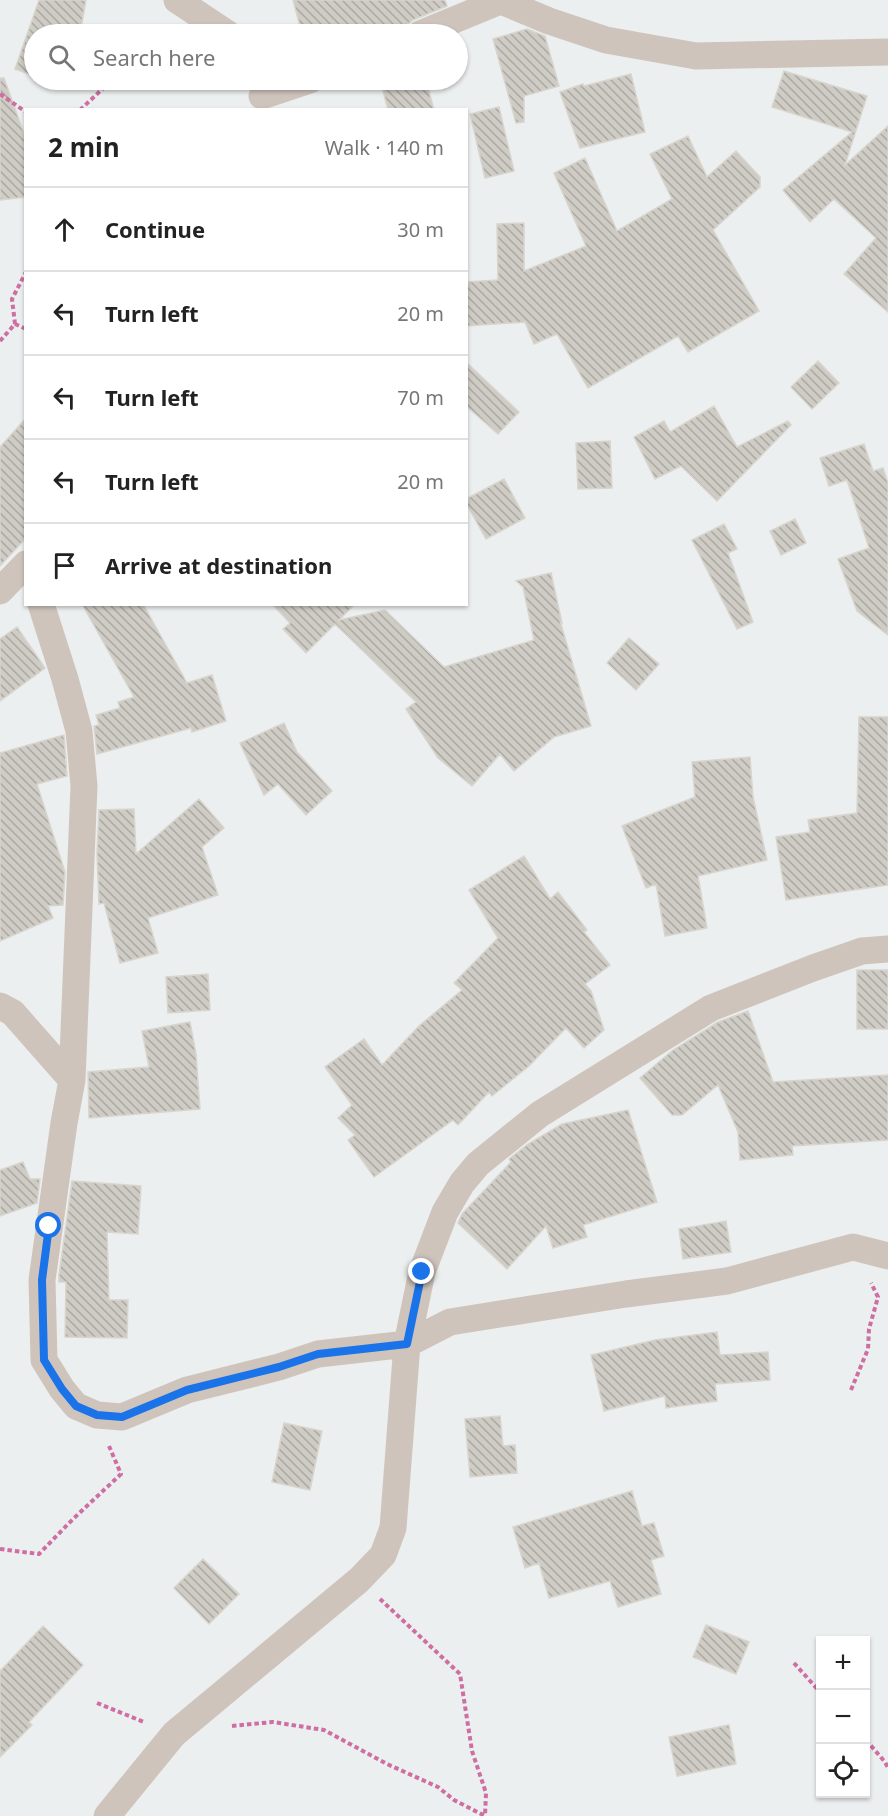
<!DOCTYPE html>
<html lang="en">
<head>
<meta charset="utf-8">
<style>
	body { margin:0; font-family:"Noto Sans",sans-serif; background:#f2f2f2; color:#222 }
	.controls { position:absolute; right:18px; bottom:18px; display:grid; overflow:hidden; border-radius:0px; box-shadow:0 2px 4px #0004 }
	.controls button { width:54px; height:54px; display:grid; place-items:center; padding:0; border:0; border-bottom:2px solid #e0e0e0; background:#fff; color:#222; font:30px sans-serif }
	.stop { position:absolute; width:18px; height:18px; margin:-14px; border:4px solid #1a73e8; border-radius:50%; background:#fff }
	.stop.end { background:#1a73e8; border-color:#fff; box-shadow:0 2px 6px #0008 }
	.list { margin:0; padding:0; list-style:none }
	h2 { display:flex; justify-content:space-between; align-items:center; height:78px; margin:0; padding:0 24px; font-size:26px }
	h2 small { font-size:20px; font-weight:400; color:#767676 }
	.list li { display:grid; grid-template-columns:39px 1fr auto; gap:18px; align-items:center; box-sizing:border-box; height:84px; padding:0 24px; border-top:2px solid #e0e0e0 }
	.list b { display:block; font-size:22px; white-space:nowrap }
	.list em { font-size:20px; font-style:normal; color:#767676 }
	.icon { flex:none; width:33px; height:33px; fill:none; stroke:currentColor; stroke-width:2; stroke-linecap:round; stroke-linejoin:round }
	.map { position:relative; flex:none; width:888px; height:1816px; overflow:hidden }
	.search { position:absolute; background:#fff; box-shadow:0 2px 4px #0004; left:24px; top:24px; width:444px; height:66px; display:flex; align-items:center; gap:15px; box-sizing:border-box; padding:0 21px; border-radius:33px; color:#767676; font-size:22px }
	.panel { position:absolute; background:#fff; box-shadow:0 2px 4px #0004; left:24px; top:108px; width:444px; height:498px; border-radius:0px }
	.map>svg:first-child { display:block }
	.building { fill:url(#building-back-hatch); stroke:#d8d5cf; stroke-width:1.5 }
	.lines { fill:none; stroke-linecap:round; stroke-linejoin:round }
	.path { stroke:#ce6ea3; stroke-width:4; stroke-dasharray:4.5 3; stroke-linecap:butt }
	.minor { stroke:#cfc4bc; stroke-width:27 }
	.route { stroke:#1a73e8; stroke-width:8 }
</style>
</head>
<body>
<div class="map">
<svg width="888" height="1816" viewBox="0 0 888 1816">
	<defs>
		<pattern id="building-back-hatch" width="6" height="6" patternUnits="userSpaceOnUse" patternTransform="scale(1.5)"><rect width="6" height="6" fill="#cfcbc5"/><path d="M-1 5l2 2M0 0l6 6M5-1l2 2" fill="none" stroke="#aba7a2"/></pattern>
	</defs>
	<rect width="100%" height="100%" fill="#ecefef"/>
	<path class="building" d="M39,0h47l-6,34h-46v42l-19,-7z
		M293,0h152l2,6 -34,14 -6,5 -2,9h-103z
		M527,29l18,7 14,50 -35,10v26l-8,1 -23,-84z
		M458,35l8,20 -8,2z
		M784,71l83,25 -22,69 43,-39v186l-44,-38 32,-36 -42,-39 -24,23 -27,-32 69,-58 -80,-25z
		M631,74l14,58 -65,16 -20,-56 23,-8 1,2z
		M0,78h4l22,61v58l-26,3z
		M44,80h22l-3,6z
		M380,80h46l8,30h-46z
		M499,107l15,64 -29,7 -15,-64z
		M688,136l19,41 29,-26 24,26v10l-47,43 46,81 -71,41 -10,-16 -90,52 -31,-54 -23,10 -9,-22 -59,4v-44l32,-2 -1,-56 27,-1v48l62,-25 -32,-73 31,-15 32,73 55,-32 -22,-45z
		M818,361l21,22 -27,26 -21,-22z
		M466,362l53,50 -21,22 -32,-28z
		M714,406l23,41 51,-26 3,4 -74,76 -36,-35 -26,13 -21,-42 30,-16 6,11z
		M26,418v120l-26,28v-119z
		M610,441l2,47 -34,1 -2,-46z
		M864,444l9,27 10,-3 5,15v152l-31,-24 -19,-52 31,-11 -22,-68 -18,6 -9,-28z
		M504,479l21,39 -39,21 -20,-36v-4z
		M795,519l11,24 -25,12 -11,-24z
		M724,524l13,25 -9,4 25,69 -16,7 -45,-89z
		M551,573l11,50 -2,-2 31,105 -37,11 -40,34 -14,-17 -28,32 -34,-28 -32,-49 10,-7 -81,-78 -29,29 -23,-24 7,-6 -18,-19h83l-16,16 46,-10 59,57 90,-27 -11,-53 -7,-6z
		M82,604h61l44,79 25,-8 14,46 -34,11 -1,-4 -94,26 -3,-28 5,-1 -3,-10 24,-7 -2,-6 16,-5z
		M17,627l28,41 -45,33v-62z
		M629,638l30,26 -23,26 -29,-27z
		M859,717h29v168l-102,15 -10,-63 34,-5 -2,-12 49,-7z
		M284,723l13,29 35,39 -26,24 -28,-31 -14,11 -24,-52z
		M64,735l3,41 -30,8 28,88 -2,33 -15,1 5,12 -53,23v-188z
		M750,757l3,40 14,63 -69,16 9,52 -42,8 -9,-52 -10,4 -24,-62 73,-29 -3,-35z
		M199,799l25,29 -22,19 16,48 -70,23 10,35 -38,10 -16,-60 -5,1 -2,-50 2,-44 35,-1 2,45z
		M524,856l26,43 8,-7 29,38 -3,2 26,33 -25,19 6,7 13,39 -20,18 -18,-20 -37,38 -37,30 -3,-4 -31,33 -5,-5 -79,57 -26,-37 7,-5 -17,-17 14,-13 -27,-38 39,-28 18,26 37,-39 43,-36 -8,-7 44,-45 -29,-48z
		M857,970h31v59h-31z
		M208,974l2,36 -42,3 -2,-36z
		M748,1011l25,71 115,-7v65l-96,6 1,9 -53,5 -2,-28 -20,-47 -36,30h-10l-32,-37 33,-28 45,-28z
		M190,1022l6,32 4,55 -111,9 -1,-46 61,-5 -7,-36z
		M628,1110l29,92 -74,23 4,12 -34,11 -7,-22 -39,43 -49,-46 4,-9 49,-52 -2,-3 19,-15 34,-20z
		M23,1162l7,17h10l-3,24 -37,13v-46z
		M72,1181l69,5 -3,48 -31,-2 2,68h19l-1,38 -62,-1 1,-55h-7v-7z
		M726,1221l5,31 -48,7 -4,-30z
		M717,1332l3,23 48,-3 2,28 -55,4 2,17 -51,7 -1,-12 -61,15 -13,-56 64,-15z
		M500,1416l3,30 12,-1 2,28 -47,4 -5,-58z
		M284,1423l38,8 -12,59 -38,-8z
		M632,1491l10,35 12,-3 10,33 -13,4 10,34 -43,13 -8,-26 -61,17 -10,-35 -14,5 -12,-41z
		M203,1559l36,35 -30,30 -35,-36z
		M706,1625l43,17 -13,32 -43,-17z
		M43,1626l40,39 -54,57 3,3 -32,32v-86z
		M729,1725l7,39 -59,12 -8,-39z"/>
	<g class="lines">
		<path class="path" d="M156,34l7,-8
			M0,94l26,18
			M80,110l32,-30
			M15,324l-3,-25 14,-27
			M0,341l15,-17 11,5
			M851,1390l17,-41 1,-20 9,-32 -7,-14
			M0,1549l39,5 34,-35 48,-45 -12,-28
			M380,1599l80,75 12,77 14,42 -1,23
			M794,1663l26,29
			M97,1703l47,19
			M232,1726l41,-4 51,8 63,34 51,23 16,13 31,16
			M866,1740l19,22 3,6"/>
		<path class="minor" d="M177,0l51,34
			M499,0l50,21 57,19 90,16 192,-4
			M420,34l80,-33
			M262,96l48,-16
			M0,591l26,-27
			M41,604l24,75 14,52 5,55 -12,294 -8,43 -22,157 2,80 18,29 14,17 21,9 25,2 65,-27 92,-23 39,-13 89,-10 43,-22 176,-28 101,-13 126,-34 35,9
			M0,1006l13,7 59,67
			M107,1816l67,-82 185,-154 24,-25 10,-27 14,-184 15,-72 23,-60 17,-29 16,-19 62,-50 171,-106 102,-40 49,-17 26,-2"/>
	</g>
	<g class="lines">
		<path class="route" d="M49,1226l-7,54 2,80 18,29 14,17 21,9 25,2 65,-27 92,-23 39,-13 89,-10 15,-72"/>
	</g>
</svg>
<div class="controls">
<button>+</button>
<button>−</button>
<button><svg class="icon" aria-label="locate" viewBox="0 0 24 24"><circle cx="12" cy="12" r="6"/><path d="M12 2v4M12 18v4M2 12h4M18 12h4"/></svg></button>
</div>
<div class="stop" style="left:49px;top:1226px"></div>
<div class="stop end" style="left:422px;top:1272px"></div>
<div class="search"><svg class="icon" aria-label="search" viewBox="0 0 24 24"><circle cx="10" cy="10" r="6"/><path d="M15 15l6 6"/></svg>Search here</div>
<section class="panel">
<h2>2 min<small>Walk · 140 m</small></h2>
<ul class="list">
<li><svg class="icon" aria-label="ahead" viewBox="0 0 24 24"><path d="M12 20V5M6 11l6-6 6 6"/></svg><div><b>Continue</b></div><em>30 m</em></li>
<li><svg class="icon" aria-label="left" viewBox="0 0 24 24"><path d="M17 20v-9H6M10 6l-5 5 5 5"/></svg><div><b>Turn left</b></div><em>20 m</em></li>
<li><svg class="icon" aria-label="left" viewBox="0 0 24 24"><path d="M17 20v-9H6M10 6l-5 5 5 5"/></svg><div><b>Turn left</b></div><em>70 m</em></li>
<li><svg class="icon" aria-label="left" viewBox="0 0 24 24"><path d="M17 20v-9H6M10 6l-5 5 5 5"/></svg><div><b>Turn left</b></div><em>20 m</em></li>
<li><svg class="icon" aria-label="arrive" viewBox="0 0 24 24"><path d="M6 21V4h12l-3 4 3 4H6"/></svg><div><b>Arrive at destination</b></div></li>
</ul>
</section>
</div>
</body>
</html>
